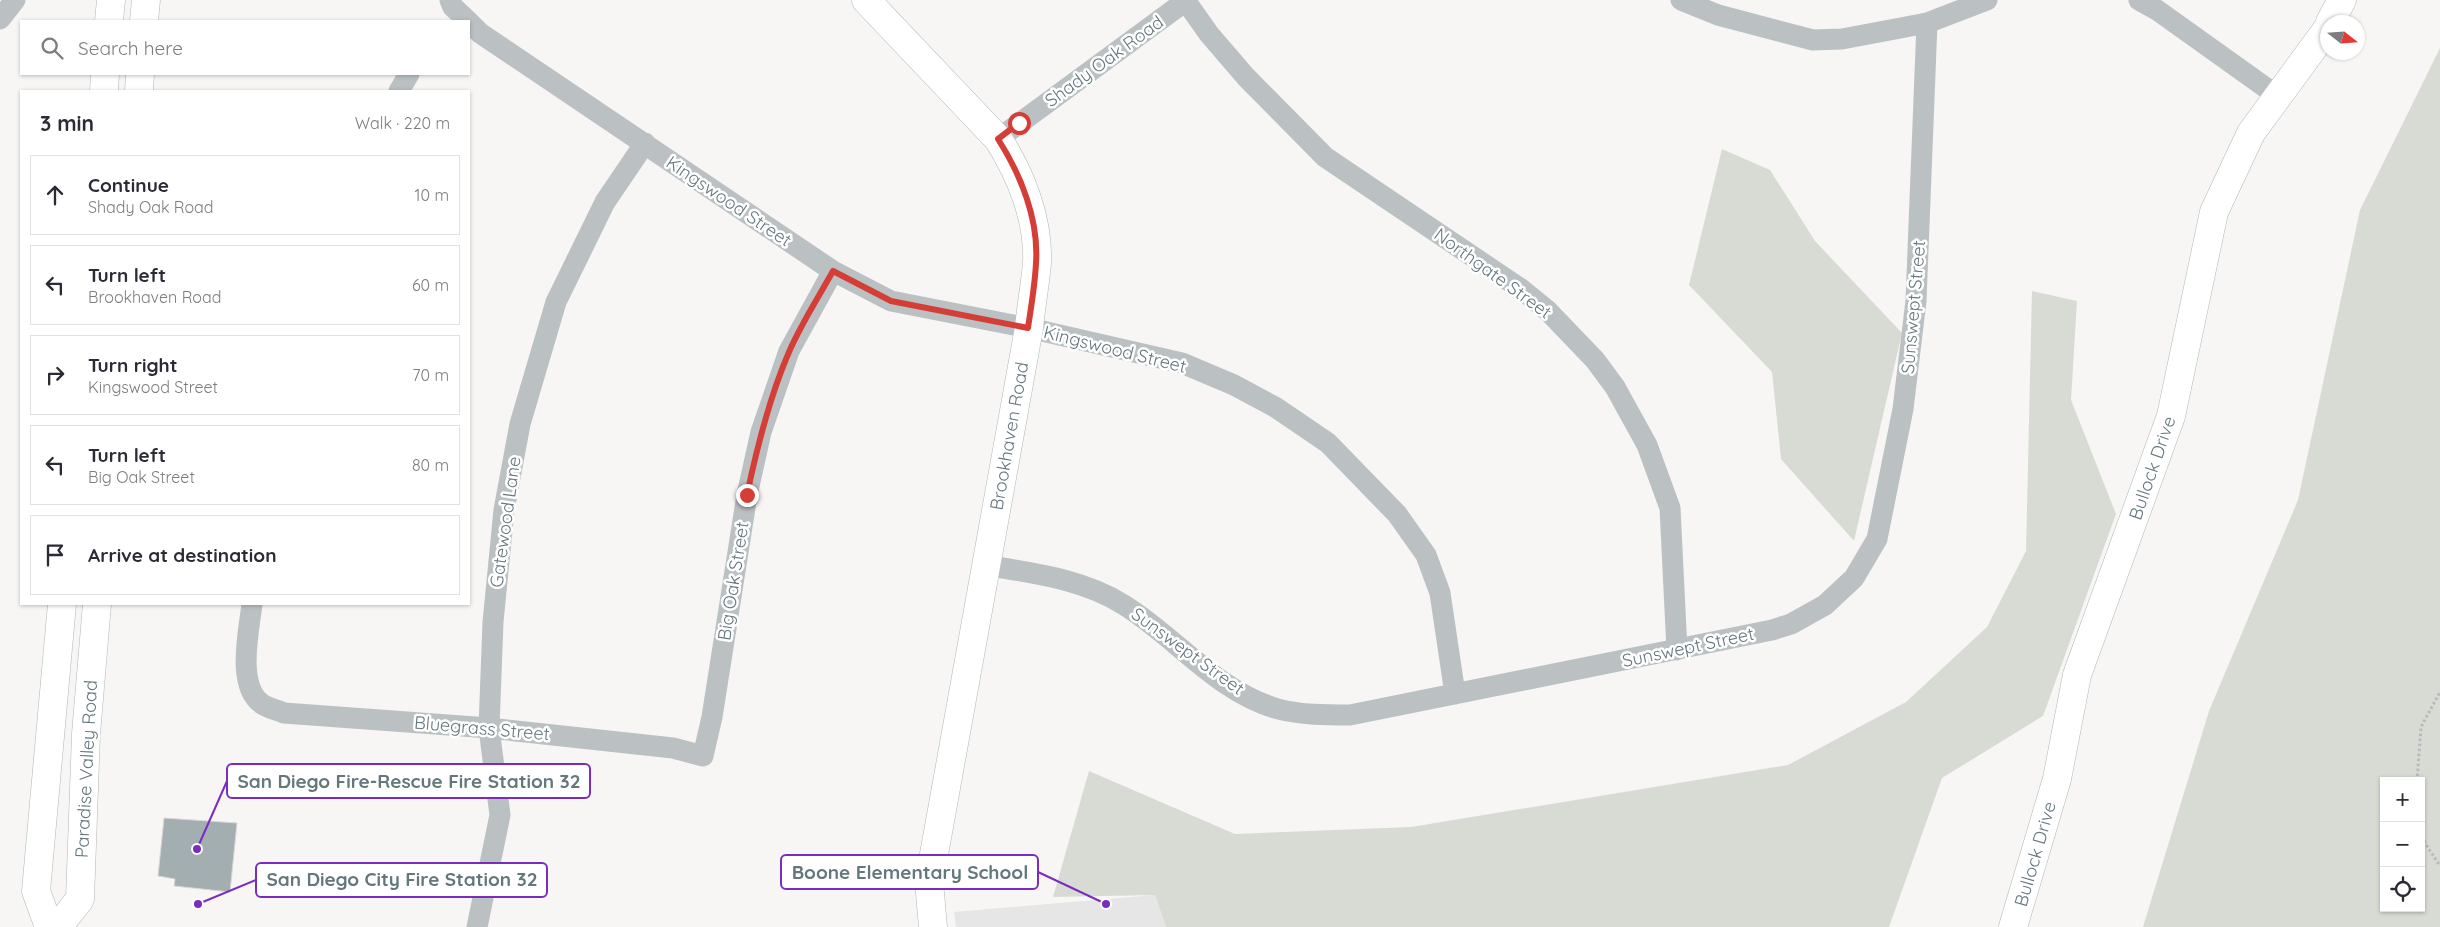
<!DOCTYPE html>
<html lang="en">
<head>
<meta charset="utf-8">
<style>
	body { margin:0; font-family:Quicksand,sans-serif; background:#f2f2f3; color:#2b2b33 }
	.controls { position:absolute; right:15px; bottom:15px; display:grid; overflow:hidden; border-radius:0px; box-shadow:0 1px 4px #0004 }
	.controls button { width:45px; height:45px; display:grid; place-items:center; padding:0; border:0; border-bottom:1px solid #e1e1e2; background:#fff; color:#2b2b33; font:25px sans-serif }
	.compass { position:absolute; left:2320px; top:15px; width:45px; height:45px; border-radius:50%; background:#fff; box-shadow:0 1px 4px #0004; rotate:107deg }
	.stop { position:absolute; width:15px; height:15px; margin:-11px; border:4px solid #d53e36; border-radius:50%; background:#fff }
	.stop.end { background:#d53e36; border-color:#fff; box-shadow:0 1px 5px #0008 }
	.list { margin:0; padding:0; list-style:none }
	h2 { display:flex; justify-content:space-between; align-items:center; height:65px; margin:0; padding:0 20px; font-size:21px }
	h2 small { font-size:16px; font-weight:400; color:#7c7c81 }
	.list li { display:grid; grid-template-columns:32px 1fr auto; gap:15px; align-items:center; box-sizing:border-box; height:80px; margin:0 10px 10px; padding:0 10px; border:1px solid #e1e1e2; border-radius:0px }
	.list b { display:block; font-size:19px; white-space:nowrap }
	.list p { margin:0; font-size:16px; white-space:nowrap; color:#7c7c81 }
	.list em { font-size:16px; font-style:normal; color:#7c7c81 }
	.icon { flex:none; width:28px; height:28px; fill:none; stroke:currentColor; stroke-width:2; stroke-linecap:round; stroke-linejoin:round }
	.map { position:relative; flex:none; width:2440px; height:927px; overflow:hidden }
	.search { position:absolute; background:#fff; box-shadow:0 1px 4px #0004; left:20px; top:20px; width:450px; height:55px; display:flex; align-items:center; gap:12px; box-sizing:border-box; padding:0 18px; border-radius:0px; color:#7c7c81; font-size:19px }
	.panel { position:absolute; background:#fff; box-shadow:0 1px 4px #0004; left:20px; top:90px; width:450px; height:515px; border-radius:0px }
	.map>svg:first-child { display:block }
	.built { fill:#e5e6e5 }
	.green { fill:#d8dbd4; fill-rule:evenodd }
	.building { fill:#a3aeb1; stroke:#d8d8d7 }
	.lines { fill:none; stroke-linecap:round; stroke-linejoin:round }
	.secondary-casing { stroke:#aeb6b8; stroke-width:29 }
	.primary-casing { stroke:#afb6b8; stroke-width:29 }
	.path { stroke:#b6babc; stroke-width:3; stroke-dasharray:2.5 2.5; stroke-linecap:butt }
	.street { stroke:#bbc1c3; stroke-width:21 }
	.secondary { stroke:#fff; stroke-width:28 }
	.primary { stroke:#fff; stroke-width:28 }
	.route { stroke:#d53e36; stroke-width:6 }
	.labels { text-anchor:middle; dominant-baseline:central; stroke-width:5; stroke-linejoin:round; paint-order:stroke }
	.street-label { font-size:18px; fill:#64777d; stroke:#fff }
	.leader { fill:none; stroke:#7b2cbf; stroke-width:2 }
	.callout-dot { fill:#7b2cbf; stroke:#fff; stroke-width:2 }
	.callout { fill:#fff; stroke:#7b2cbf; stroke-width:2 }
	.callout-label { font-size:19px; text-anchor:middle; font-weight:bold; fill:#64777d }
</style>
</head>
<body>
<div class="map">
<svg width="2440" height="927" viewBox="0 0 2440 927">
	<rect width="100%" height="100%" fill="#f7f6f4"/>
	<path class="built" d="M1155,895l11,32h-210l-2,-15z"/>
	<path class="green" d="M2440,48v879h-297l66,-216 89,-211 62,-290zM2384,781h37v127h-37z
		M1722,149l48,21 45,71 87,92 -48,208 -73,-82 -9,-87 -83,-87z
		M2032,291l45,10 -6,99 45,114 -73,202 -101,62 -53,149h-723l-11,-32 -102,2 36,-126 146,63 176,-7 377,-62 118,-63 81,-75 39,-76z"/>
	<path class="building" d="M164,818l73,5 -7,69 -56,-6 1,-7 -17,-3z"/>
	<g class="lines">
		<defs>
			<path id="secondary" d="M866,0l132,139c23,36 41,81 39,124 -2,22 -6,44 -8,65l-100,554 4,45
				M2330,22l12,-22
				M2013,927l44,-148 20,-104 94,-259 43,-204 37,-79 77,-105"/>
			<path id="primary" d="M109,21l2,-21
				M144,21l2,-21
				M104,91l1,-17
				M139,91l1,-17
				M49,927l-13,-36 26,-287
				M58,927l22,-28 6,-165 11,-130"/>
		</defs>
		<use href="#secondary" class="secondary-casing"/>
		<use href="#primary" class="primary-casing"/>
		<path class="path" d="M2417,781l4,-54 19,-35
			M2421,826l4,17 15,23"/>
		<path class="street" d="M450,0l3,7 15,14
			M1185,0l24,34 37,43 79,80 196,132 27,22 47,49 20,27 32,58 23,63 7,142
			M1681,0l37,15 95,25 29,-1 85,-16 60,-23
			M2139,0l18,10 119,85
			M0,19l15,-19
			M469,22l11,11 353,238 58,30 138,27 153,35 52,22 41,22 53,36 69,71 29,41 14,38 15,101
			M399,91l10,-17
			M998,139l189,-139
			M985,565c47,8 98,14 139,40 52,32 93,87 154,104 23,6 49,6 72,6l422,-85 19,-6 34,-19 29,-27 23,-39 26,-130 13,-108 11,-278
			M252,604c-3,27 -16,82 10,100 6,4 15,6 22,9l205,15 184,20 30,8 9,-39 35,-222 14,-63 28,-81 44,-80
			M477,927l23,-112 -11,-87 4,-106 11,-112 16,-86 36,-122 49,-100 40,-59"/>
		<use href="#secondary" class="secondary"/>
		<use href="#primary" class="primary"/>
	</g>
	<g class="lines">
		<path class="route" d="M747,495c10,-48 22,-97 42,-143 12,-28 29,-54 44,-81l58,30 137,27c3,-21 7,-43 8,-65 3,-43 -15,-88 -38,-124l21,-16"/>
	</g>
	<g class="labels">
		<g class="street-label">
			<text transform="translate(1104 61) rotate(-36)">Shady Oak Road</text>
			<text transform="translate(729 201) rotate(34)">Kingswood Street</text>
			<text transform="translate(1493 273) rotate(36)">Northgate Street</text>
			<text transform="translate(1913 307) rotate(-85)">Sunswept Street</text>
			<text transform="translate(1115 349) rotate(14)">Kingswood Street</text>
			<text transform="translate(1009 436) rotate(-80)">Brookhaven Road</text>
			<text transform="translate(2152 468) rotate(-71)">Bullock Drive</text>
			<text transform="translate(505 522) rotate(-82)">Gatewood Lane</text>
			<text transform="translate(733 581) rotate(-81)">Big Oak Street</text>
			<text transform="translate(1688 647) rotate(-12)">Sunswept Street</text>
			<text transform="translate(1188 651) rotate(36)">Sunswept Street</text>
			<text transform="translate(482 728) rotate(5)">Bluegrass Street</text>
			<text transform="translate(86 769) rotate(-87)">Paradise Valley Road</text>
			<text transform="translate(2035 854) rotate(-74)">Bullock Drive</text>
		</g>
	</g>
	<path class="leader" d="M197 849L227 781M1106 904L1038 872M198 904L256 880"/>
	<g class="callout-dot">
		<circle cx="197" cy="849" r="5"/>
		<circle cx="1106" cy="904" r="5"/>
		<circle cx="198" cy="904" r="5"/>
	</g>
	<g class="callout">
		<rect x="227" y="764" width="363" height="34" rx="5"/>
		<rect x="781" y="855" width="257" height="34" rx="5"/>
		<rect x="256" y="863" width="291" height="34" rx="5"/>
	</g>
	<g class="callout-label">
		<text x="409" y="788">San Diego Fire-Rescue Fire Station 32</text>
		<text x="910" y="879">Boone Elementary School</text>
		<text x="402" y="886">San Diego City Fire Station 32</text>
	</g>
</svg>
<div class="controls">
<button>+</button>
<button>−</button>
<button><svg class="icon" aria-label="locate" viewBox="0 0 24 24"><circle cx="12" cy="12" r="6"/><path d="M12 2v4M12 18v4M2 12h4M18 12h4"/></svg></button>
</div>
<svg class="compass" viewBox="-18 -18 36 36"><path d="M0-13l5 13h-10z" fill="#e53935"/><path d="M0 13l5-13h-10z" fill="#7c7c81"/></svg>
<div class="stop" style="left:1019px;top:123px"></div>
<div class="stop end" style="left:747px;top:495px"></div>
<div class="search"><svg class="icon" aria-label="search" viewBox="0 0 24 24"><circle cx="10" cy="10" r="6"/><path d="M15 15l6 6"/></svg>Search here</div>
<section class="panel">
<h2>3 min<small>Walk · 220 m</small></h2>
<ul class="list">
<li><svg class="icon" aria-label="ahead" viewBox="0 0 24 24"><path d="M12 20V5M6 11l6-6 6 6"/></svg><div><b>Continue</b><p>Shady Oak Road</p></div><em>10 m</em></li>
<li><svg class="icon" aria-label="left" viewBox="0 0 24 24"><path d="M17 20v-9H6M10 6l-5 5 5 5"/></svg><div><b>Turn left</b><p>Brookhaven Road</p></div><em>60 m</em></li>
<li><svg class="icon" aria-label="right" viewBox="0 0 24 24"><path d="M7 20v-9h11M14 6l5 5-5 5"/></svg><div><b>Turn right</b><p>Kingswood Street</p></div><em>70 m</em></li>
<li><svg class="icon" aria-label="left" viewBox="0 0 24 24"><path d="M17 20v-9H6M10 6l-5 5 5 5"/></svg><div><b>Turn left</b><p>Big Oak Street</p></div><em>80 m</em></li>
<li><svg class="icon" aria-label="arrive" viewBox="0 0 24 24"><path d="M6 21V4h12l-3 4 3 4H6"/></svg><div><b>Arrive at destination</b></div></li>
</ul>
</section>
</div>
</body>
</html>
